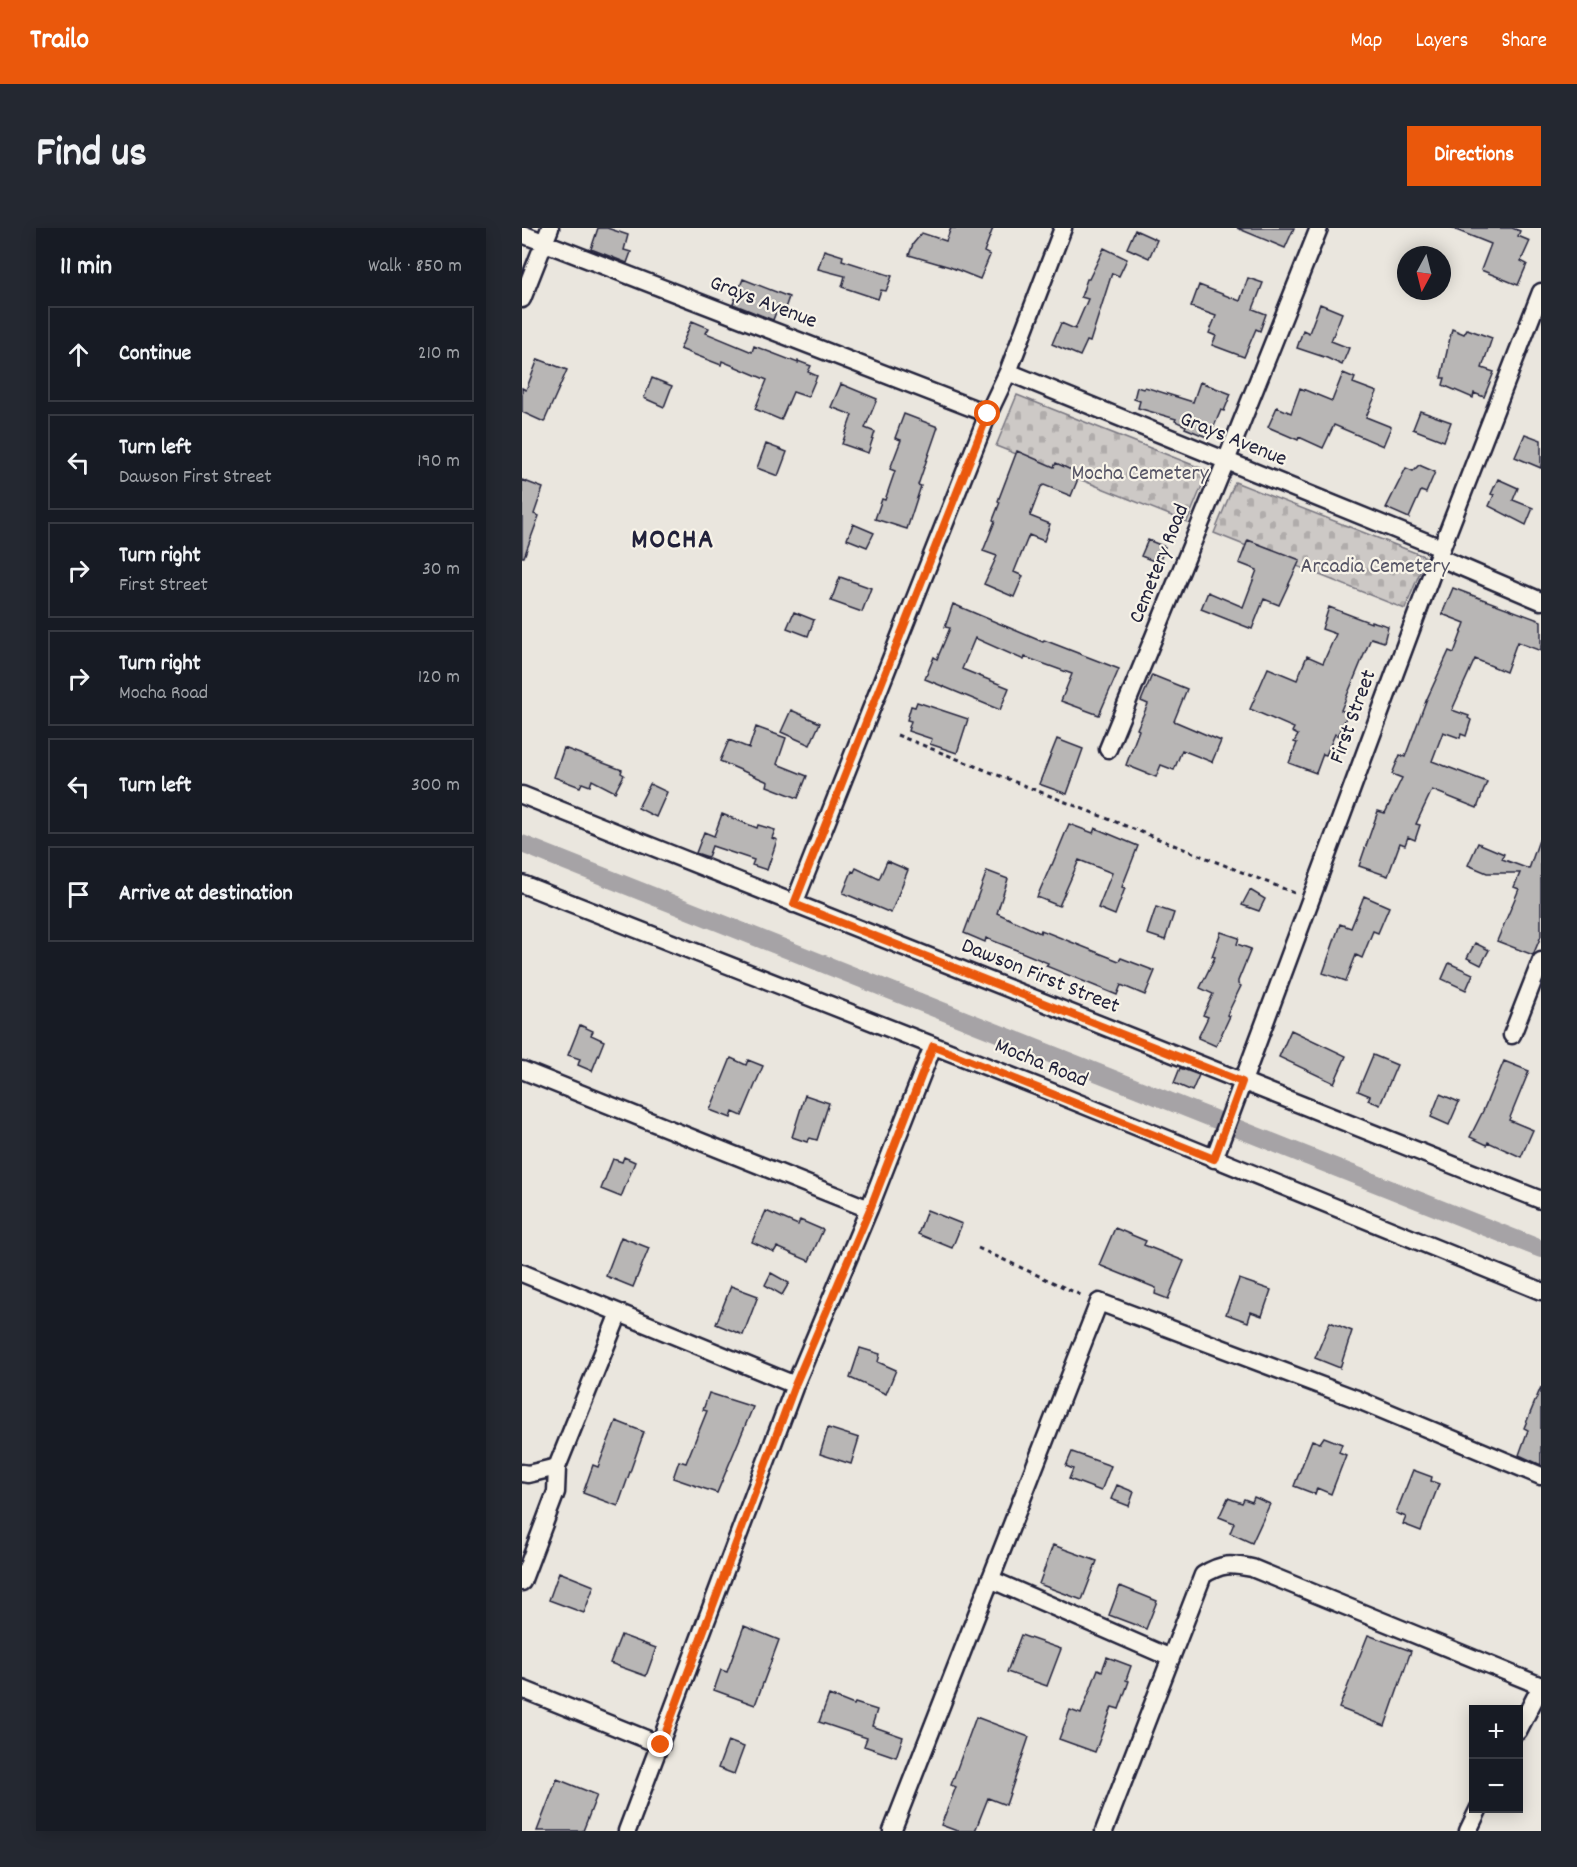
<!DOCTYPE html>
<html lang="en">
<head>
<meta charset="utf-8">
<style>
	body { margin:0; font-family:Dekko,sans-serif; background:#242831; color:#f1f3f6 }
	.controls { position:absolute; right:18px; bottom:18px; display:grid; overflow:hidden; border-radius:0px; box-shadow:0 3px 15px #0003 }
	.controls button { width:54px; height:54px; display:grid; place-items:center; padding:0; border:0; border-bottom:2px solid #363941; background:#171b24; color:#f1f3f6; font:30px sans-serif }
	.compass { position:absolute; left:875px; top:18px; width:54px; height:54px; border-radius:50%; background:#171b24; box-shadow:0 3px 15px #0003; rotate:187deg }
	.stop { position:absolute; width:18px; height:18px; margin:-14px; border:4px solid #ea580c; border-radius:50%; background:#fff }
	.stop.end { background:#ea580c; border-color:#fff; box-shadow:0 2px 6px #0008 }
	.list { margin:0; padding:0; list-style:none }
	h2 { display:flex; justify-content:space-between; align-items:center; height:78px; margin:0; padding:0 24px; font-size:26px }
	h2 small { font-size:20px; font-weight:400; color:#9ea1a6 }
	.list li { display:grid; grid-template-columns:39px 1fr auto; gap:18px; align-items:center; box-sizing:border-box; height:96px; margin:0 12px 12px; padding:0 12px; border:2px solid #363941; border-radius:0px }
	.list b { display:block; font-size:22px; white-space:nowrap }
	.list p { margin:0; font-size:20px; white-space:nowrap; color:#9ea1a6 }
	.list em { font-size:20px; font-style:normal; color:#9ea1a6 }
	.icon { flex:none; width:33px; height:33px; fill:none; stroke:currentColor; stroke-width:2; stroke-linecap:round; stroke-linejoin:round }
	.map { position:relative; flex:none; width:1019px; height:1603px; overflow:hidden; border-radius:0px }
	header { display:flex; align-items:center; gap:36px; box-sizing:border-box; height:84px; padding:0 30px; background:#ea580c; color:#fff }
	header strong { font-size:28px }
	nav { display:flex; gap:33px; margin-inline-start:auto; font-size:21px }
	.intro { display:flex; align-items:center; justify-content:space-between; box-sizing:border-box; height:144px; padding:0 36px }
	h1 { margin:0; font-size:42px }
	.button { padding:15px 27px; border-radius:0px; background:#ea580c; color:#fff; font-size:21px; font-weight:700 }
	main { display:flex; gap:36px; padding:0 36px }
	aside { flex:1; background:#171b24; border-radius:0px; box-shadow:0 3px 15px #0003 }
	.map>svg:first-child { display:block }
	.cemetery { fill:url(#cemetery-stones); stroke:#787680; stroke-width:1.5 }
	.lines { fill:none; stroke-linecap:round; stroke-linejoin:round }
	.canal { stroke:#a6a3a6; stroke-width:18 }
	.building { fill:#b8b6b5; stroke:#22223b; stroke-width:1.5 }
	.minor-casing { stroke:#22223b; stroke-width:21 }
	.path { stroke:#22223b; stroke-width:3; stroke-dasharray:4.5 4.5; stroke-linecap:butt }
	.minor { stroke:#f7f3e8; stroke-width:16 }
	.route { stroke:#ea580c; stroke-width:8 }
	.labels { text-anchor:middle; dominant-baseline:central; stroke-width:4.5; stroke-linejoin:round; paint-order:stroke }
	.street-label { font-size:22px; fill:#22223b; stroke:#f7f3e8 }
	.park-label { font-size:22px; fill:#555465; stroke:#f7f3e8 }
	.district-label { font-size:28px; font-weight:bold; letter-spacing:1.5px; fill:#22223b; stroke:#f7f3e8 }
</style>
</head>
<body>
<header>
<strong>Trailo</strong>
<nav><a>Map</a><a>Layers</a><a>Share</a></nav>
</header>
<div class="intro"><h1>Find us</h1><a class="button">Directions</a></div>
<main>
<aside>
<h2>11 min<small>Walk · 850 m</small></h2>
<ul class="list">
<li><svg class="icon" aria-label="ahead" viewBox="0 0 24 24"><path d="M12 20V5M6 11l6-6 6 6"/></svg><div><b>Continue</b></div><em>210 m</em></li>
<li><svg class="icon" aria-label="left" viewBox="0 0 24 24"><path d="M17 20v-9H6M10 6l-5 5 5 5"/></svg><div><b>Turn left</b><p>Dawson First Street</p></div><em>190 m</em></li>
<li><svg class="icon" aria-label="right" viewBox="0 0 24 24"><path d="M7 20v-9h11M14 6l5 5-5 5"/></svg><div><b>Turn right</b><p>First Street</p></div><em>30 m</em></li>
<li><svg class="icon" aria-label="right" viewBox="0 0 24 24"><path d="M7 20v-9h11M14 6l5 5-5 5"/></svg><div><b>Turn right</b><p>Mocha Road</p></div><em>120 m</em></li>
<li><svg class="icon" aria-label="left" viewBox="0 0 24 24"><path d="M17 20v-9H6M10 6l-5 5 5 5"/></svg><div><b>Turn left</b></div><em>300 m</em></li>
<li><svg class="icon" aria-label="arrive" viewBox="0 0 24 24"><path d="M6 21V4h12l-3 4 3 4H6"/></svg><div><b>Arrive at destination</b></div></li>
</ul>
</aside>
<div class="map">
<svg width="1019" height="1603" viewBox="0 0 1019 1603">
	<defs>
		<pattern id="cemetery-stones" width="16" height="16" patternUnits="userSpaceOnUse" patternTransform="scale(1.5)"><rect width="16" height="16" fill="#cdc9c6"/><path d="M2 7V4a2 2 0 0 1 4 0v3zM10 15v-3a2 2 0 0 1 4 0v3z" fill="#b0acab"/></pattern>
	</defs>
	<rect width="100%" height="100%" fill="#eae6de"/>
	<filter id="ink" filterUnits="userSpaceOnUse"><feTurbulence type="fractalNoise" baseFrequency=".0167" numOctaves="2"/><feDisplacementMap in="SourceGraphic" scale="12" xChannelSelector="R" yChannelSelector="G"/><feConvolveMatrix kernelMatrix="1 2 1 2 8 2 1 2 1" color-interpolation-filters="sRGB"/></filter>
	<g filter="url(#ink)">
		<path class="cemetery" d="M495,167l191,76 -21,51 -191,-76z
			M713,254l191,75 -21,52 -191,-76z"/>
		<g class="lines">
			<path class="canal" d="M0,616l1019,405"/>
		</g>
		<path class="building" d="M76,0h9l21,7 -4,15 7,2 -4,11 -36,-14z
			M429,0h42l-9,24 6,3 -10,24 -30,-12 -41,-12 4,-11 9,-11 24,8z
			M715,0h57l-9,20z
			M929,0h61l8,3 -2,5 12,5 -9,20 6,3 -9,21 -37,-15 10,-26z
			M613,2l22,10 -8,18 -22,-10z
			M582,20l23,11 -8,17 -7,-3 -22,69 -3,-1 -7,15 -28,-12 9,-21 14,6 13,-30 -7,-2 6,-18h2z
			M302,22l19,6 -1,4 50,16 -6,15 -5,-1 -3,9 -36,-12 3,-11 -27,-7z
			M726,50l15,5 -10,26 13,5 -6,17 -4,-2 -12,28 -32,-12 4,-9 -7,-3 7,-17 -25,-9 8,-22 41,16z
			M221,51l46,18 -6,17 -7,-2 -3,8 -40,-16z
			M798,76l22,9 -11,28 18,7 -7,17 -15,-7 -30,-10 6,-18 6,3z
			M170,93l17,7 -3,5 46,19 2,-6 44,17v-2l13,5 -3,6 9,4 -9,21 -15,-5 -12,28 -26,-11 12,-29 -45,-19 -1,4 -41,-16z
			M930,101l12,5 3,-5 25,9 -10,30 12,4 -10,25 -10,-4 -1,5 -30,-13 2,-7h-4z
			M16,131l29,11 -23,52 -22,-10v-24l4,2z
			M821,145l12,5 -2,5 24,9 -11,25 25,10 -8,19 -49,-21 -11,23 -24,-11 -1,3 -30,-13 9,-20 14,6 9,-25 32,13z
			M130,150l20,8 -8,21 -20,-9z
			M678,154l31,12 -7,17 -3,-1 -12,28 -24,-10 1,-2 -11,-5 1,-2 -38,-11 2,-7 -6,-2 3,-12 6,2 2,-2 48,15z
			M319,156l36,15 -12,29 10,4 -7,21 -26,-9 10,-29 -21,-8z
			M898,183l31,11 -7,19 -31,-12z
			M382,186l34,13 -20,58 3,1 -14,43 -32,-10 7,-20 3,1 10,-29 -5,-2 11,-29 -6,-2z
			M1003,206l16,6v28l-26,-11z
			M244,216l21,8 -9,24 -21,-8z
			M495,223l37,16 2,-4 24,11 -9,22 -27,-11 -3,2 -11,29 20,8 -6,17 -15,-6 -15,37 9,4 -9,21 -30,-13 13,-28 -14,-5 12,-30 -2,-1 7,-18 -2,-1z
			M897,237l16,7 -9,21 -5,-2 -12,27 -23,-10 20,-40 7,3z
			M976,251l20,9 -5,12 20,8 -7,17 -37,-19 5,-11 -3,-1z
			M0,252l21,8 -9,26 5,2 -15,41h-2z
			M331,296l21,9 -7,14 -20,-8z
			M626,312l17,7 -6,16 -18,-7z
			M726,312l52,20 -21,45 -15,-6 -12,30 -51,-20 7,-17 35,15 14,-37 -18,-7z
			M318,349l31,11 -9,24 -31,-11z
			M931,360l88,33v30l-24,-9 -11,30 -31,-13 -23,51 17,6 -1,2 3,2 -5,16 -5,-2 -1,4 -17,-6 -11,29 55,21 -10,26 -45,-18 -16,34 4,1 -5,15 -7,-3 -3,8 -5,-2 -12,33 -29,-10 19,-55 7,2 17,-35 -10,-4 8,-19 5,2 21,-56 23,-50 5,2 11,-30 -23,-9z
			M431,376l90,38 1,-2 75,29 -20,46 -38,-14 11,-27 -47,-17 -1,3 -49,-22 -13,31 47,19 -9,22 -75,-31 9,-22 3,2 13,-31 -5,-1z
			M807,379l42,16v-2l17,5 -4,16 -13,-4 -30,72 7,3 -10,23 -3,-2 -9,21 -3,-1 -7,19 -27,-10 8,-20 -3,-1 4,-7 -6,-3 2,-4 -44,-19 18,-41 29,12 10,-24 16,7 13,-29 -14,-5z
			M272,384l20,8 -6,16 -21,-8z
			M630,447l35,14 -13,32 47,20 -9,21 -30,-12 -8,20 -13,-5 -5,12 -30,-12 13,-35 -2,-1 11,-25 -7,-3z
			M395,474l51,17 -11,34 -27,-9 2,-5 -24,-8 3,-10 -4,-1 4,-14 4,1z
			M269,482l29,13 -10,22 -29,-13z
			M234,499l30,11 -9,26 30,12 -9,22 -31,-12 1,-4 -48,-21 9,-21 20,8z
			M535,511l26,10 -16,45 -28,-10z
			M42,520l58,22 -1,3 3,2 -9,17 -23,-12 -2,6 -8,-3 -2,4 -26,-10z
			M128,556l17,8 -11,25 -18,-9z
			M200,586l35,14 1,-3 17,5 -3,8 5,2 -10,30 -15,-5 2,-5 -42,-14 -4,11 -12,-4 8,-21 10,4z
			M547,596l24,9 2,-5 43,18 -16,41 3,1 -10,27 -17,-7 14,-35 -33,-13 -20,46 -22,-9 14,-32h1z
			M1017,612h2v96l-8,19 -36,-14 22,-52 -5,-2 6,-14h-33l-19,-8 10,-22 26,11 -2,5 27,10z
			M365,633l21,9 -17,43 -48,-20 9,-22 2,1 2,-4 23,11z
			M465,643l21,8 -11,34 43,20 1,-3 78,31 2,-3 34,13 -10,24 -24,-10 -4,10 -71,-29 2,-3 -34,-14 -28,-11 -1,4 -21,-9z
			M728,662l15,9 -6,12 -17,-6z
			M842,668l25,11 -11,26 -5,-2 -11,27 -6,-3 -10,26 -23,-8 17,-49 11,4z
			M634,679l18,6 -9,27 -18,-6z
			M699,704l18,6 -2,6 14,5 -13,32v3l3,2 -14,29 3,1 -14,30 -18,-8 10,-21 -5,-2 10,-21 -13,-6 15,-31 -3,-1z
			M953,715l14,7 -8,15 -14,-7z
			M927,735l24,11 -7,16 -24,-11z
			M58,797l13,6 -2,4 13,6 -12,30 -14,-6 2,-6 -12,-4z
			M769,802l55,26 -12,27 -55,-26z
			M851,827l24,10 -17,40 -12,-5 2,-4 -12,-5z
			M209,830l15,7 2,-5 15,6 -21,50 -9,-4 -2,6 -21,-8z
			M982,833l25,10 -20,49 24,10 -12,27 -33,-15 -1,3 -17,-8 13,-26z
			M658,840l19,7 -7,16 -18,-8z
			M918,866l19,8 -10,23 -18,-8z
			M283,867l24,8 -12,37 -7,-2 -3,4 -15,-5z
			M102,929l11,5 -14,35 -20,-8 12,-30 9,3z
			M405,982l35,14 -10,24 -34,-14z
			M244,983l32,14 2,-5 23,10 -14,31 -32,-14 -3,5 -22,-10z
			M593,1000l31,13 -2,4 40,16 -16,38 -13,-5 1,-6 -57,-23z
			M99,1009l28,11 -16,39 -27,-11z
			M249,1045l18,10 -7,12 -17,-10z
			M717,1051l32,11 -9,26 -11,-4 -3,10 -22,-8z
			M209,1058l27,10 -15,39 -27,-11z
			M808,1094l22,9 -12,37 -25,-10z
			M338,1120l20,6 -2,8 18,8 -10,24 -36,-16z
			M1019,1159v78l-22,-10 9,-25 -4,-2z
			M187,1165l44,14 -36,86 -44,-15 6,-17 7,2 21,-52 -4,-1z
			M94,1193l28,11 -26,74 -35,-13 10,-28 5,2z
			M306,1200l31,10 -8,26 -31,-10z
			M802,1209l18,7 -3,8 7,3 -15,39 -14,-6 -2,6 -21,-8 18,-46 8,3z
			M550,1224l39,14 -10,25 -32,-12 4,-10 -7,-3z
			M891,1242l19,7 -1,4 8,3 -18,47 -18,-7 3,-7 -10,-4z
			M595,1257l17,7 -5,14 -18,-7z
			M732,1269l16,7 -18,39 -22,-10 4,-10 -15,-6 9,-19 14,5 2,-4 8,3z
			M531,1317l44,16 -15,39 -43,-16z
			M37,1344l35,14 -10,27 -35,-13z
			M598,1358l37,15 -11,28 -37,-14z
			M222,1398l35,14 -24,65 -41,-15 7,-20 6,2z
			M99,1407l35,13 -10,28 -36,-13z
			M499,1407l40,14 -14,37 -40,-14z
			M846,1407l43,16 -26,75 -46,-18z
			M585,1429l24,9 -5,14 3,1 -10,28 -7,-2 -17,45 -36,-13 11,-29 11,4 17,-45 4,2z
			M307,1467l25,10 1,-2 22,7 -5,16 31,11 -7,20 -32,-11 3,-8 -48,-16z
			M454,1489l53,20 -23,68 -18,-7 -13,33h-18l-16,-6 15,-38 -5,-2z
			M206,1513l16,6 -10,27 -16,-6z
			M35,1551l40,16 -14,36h-46z"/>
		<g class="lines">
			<defs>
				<path id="minor" d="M0,6l466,180
					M0,71l28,-71
					M486,144l433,176
					M916,329l103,44
					M586,521l118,-288 93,-233
					M0,567l1019,405
					M0,656l532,209 487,198
					M272,676l194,-490 20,-42 55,-144
					M990,807l29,-74
					M0,842l347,139
					M692,931l224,-602 103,-265
					M0,1045l273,112
					M0,1245l6,1 29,-7 62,-154
					M468,1351l181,79
					M0,1354l34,-90 1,-25
					M0,1461l139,56
					M996,1503l23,-45
					M105,1603l168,-446 74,-176 64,-163
					M370,1603l207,-529 255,96 187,78
					M582,1603l99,-256c19,-12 28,-11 49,-7l289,118
					M946,1603l11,-23"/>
			</defs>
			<use href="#minor" class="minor-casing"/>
			<path class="path" d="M375,507l400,159
				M456,1020l105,48"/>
			<use href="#minor" class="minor"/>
		</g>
	</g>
	<g class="lines" filter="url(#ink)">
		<path class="route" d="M139,1517l134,-360 75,-176 63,-163 281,113 28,-77 -448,-178 194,-490"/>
	</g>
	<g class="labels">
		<g class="street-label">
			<text transform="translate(241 75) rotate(21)">Grays Avenue</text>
			<text transform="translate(711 212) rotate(22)">Grays Avenue</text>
			<text transform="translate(638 336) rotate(-68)">Cemetery Road</text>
			<text transform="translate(832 489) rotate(-70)">First Street</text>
			<text transform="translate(518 749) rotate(22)">Dawson First Street</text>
			<text transform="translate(519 836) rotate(22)">Mocha Road</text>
		</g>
		<g class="park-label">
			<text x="618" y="246">Mocha Cemetery</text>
			<text x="853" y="339">Arcadia Cemetery</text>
		</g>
		<g class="district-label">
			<text x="151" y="314">MOCHA</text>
		</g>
	</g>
</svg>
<div class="controls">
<button>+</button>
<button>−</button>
</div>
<svg class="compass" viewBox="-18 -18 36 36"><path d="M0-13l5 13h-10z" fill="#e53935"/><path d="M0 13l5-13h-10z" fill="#9ea1a6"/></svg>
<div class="stop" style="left:466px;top:186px"></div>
<div class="stop end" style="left:139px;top:1517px"></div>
</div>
</main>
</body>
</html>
